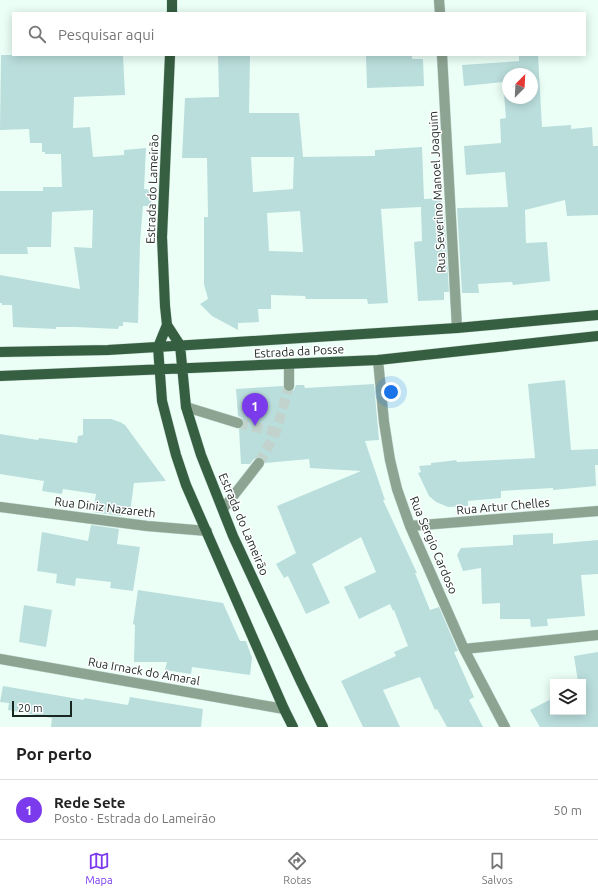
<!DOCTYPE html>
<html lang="pt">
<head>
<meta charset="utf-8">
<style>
	body { margin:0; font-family:Ubuntu,sans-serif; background:#f2f2f2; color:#222 }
	.controls { position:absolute; right:12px; bottom:12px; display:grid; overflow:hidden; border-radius:0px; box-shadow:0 2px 10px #0003 }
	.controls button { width:36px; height:36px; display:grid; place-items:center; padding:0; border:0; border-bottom:1px solid #e0e0e0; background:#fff; color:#222; font:20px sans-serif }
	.compass { position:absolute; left:502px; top:68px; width:36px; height:36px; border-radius:50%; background:#fff; box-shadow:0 2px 10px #0003; rotate:24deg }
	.scale { position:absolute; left:12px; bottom:10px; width:60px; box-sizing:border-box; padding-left:4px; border:2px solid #192521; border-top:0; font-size:11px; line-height:14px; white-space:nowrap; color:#192521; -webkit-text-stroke:3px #fff; paint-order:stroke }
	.you { position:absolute; left:391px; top:392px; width:14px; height:14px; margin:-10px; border:3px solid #fff; border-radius:50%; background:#1a73e8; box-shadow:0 0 0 6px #1a73e833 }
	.badge { display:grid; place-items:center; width:26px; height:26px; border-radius:50%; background:#7c3aed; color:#fff; font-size:13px; font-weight:700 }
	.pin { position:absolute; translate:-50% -33px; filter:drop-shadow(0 1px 2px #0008) }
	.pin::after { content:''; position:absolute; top:21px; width:14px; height:12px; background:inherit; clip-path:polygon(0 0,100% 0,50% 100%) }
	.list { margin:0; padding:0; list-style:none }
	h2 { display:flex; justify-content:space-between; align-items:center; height:52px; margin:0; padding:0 16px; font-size:17px }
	h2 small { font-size:13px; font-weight:400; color:#767676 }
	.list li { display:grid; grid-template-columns:26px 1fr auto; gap:12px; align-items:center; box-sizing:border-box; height:60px; padding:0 16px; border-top:1px solid #e0e0e0 }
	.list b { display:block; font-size:15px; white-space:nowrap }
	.list p { margin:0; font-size:13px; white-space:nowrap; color:#767676 }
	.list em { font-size:13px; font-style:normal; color:#767676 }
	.icon { flex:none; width:22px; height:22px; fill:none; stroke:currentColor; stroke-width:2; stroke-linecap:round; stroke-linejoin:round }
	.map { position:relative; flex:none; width:598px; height:727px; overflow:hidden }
	.search { position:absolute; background:#fff; box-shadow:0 2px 10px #0003; left:12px; right:12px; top:12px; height:44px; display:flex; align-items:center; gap:10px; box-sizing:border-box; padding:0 14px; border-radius:0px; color:#767676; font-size:15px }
	.sheet { height:112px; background:#fff }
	nav { display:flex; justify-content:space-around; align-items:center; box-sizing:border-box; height:56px; border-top:1px solid #e0e0e0; background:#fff; font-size:11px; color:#767676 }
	nav a { display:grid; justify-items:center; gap:2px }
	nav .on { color:#7c3aed }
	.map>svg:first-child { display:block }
	.building { fill:#badedc; fill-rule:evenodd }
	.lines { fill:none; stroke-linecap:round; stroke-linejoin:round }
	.minor-tunnel { stroke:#c1d3cc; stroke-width:10; stroke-dasharray:10 5; stroke-linecap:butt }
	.minor-casing { stroke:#c9dcd5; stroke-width:11 }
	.major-casing { stroke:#c9dcd5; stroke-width:11 }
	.minor { stroke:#8ea493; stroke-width:10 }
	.major { stroke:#365e41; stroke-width:10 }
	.labels { text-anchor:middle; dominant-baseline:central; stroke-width:3; stroke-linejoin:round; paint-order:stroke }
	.street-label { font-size:12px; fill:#192521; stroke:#fff }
</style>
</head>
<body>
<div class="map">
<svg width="598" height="727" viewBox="0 0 598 727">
	<rect width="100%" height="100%" fill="#ebfff7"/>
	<path class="building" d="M1,55h122l2,40 -51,2 -1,31 17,-1 3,30 31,-2v-5l22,-2 -2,41 8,1 -1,16h-8l-3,36 -2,81 -15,-1v4h-4l-1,3 -43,-2h-19v2l-43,-2 -1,-22h-10v-2h-2v-28l80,14 -6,-42 18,1 1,-38 -41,2 -1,35h-24l1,7h-28v-63h43v-4h19l-1,-33h-16v-2h-3v-9h-12l-1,-14 -29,1z
		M218,55h32l-1,58h50l4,44h-52l2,35 40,-3 1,-32 81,-1v-6l47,-3 2,52 17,-1 1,11h2l5,83h-5v8l-26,1 -4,-59 8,-1 -1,-34 -40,2 7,94 -20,1 -1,-5h-61l-1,-3 -34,-1v14h-13l1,13 -21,1v7l-26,-14 -12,-12 8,-5 -4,-15v-67h4l-1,-59h-25l3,-60 34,-1zM300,211l3,41 -34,-1 -2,-38z
		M366,55h46v4h11l1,27 -57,2z
		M519,55h19l4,72 29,-2v4l21,-2 1,19h5v69l-31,1 -2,-16 -40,10 1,33 21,-1 3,39 -37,4 -1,-3 -34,2 1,9h-17l-5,-85 51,-1 -3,-35 -39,3 -2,-29 37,-3 -1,-24 6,-1 -3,-36 -39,4 -2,-21 57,-4zM508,74h24v24h-24z
		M565,380l6,70 27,-1v16h-3l1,21 -43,4v-2l-52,3v7l-33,3v5l-20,1 -12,-5 -7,-6 -11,-23 3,-1 -2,-6 12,-1v-2l18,-2 7,-1 1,2 78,-4 -7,-74z
		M374,384l5,56 -14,1 20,59h-2l34,73h-2l15,37 9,-3 19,44 -4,1 20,45 -5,3 14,27h-36l-10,-18 -2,1 -15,-33 -37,13 17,37h-37l-22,-46 55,-25 -2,-4 14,-6 -14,-36 -1,1 -3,-7 -31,15 -15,-32 32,-15 -15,-35 -49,27 18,39 -24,11 -18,-38 -4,2 -8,-14 20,-11 -19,-47 84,-35 -51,-3 -1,-9 -44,4 -2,-5 -3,-1 -6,2 -4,5h-9l-2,-35 4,-2 1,-5 -2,-4 -4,-2 -2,-27 47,-3 2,5 4,1 5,-2 2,-5h8l1,3z
		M83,419h28l9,3 5,3 41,56 -32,2 -4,29 -9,-1v5l-28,-4 3,-18 -33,-5 -1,5 -20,-3 2,-10 -44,-7v-40l38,6 1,-2 38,5 1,-7 5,-1z
		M91,525l28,4 -2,15 23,3 -7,44 -23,-3 1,-6 -35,-4 -1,8 -19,-3 1,-9 -20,-3 5,-39 46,9z
		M553,533v11l45,-4v34l-17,1 4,41 -38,3 1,7 -17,1 -1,-8h-30v-16l-18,1 -1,-36 -18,3 -6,-16 4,-7 52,-3v-10z
		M138,590l85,13 17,38h6l6,17 -2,17 -58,-8 -1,7 -26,-4 2,-8h-33l1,-37 -2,-1z
		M24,605l28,5 -6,37 -27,-5z
		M598,652v75h-58l-10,-17 23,-12v14h30v-30h-5l-4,-26z
		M3,686l81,14v-2l44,7 2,-8 73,12 -2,18h-150l1,-9 -44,-8 1,-7 -9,-1z"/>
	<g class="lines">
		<path class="minor-tunnel" d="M238,423l38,9
			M259,463l17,-31 13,-46"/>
		<defs>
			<path id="minor" d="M439,0l1,13
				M442,55l15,273
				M378,360l6,62 6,38 7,29 13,37 54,123 41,78
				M289,386v-22
				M186,407l52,16
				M0,507l147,19 60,5
				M223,509l36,-46
				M410,526l188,-15
				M464,649l134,-14
				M0,659l284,50"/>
			<path id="major" d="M172,13v-13
				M170,55l-8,182 3,69 2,19 13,20 6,62 15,48 32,81 68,146 22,45
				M167,325l-9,22 4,54 14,54 10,30 98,224 9,18
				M0,352l108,-2 114,-7 235,-15 141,-13
				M0,376l378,-16 220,-24"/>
		</defs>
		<use href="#minor" class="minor-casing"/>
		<use href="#major" class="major-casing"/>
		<use href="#minor" class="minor"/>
		<use href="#major" class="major"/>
	</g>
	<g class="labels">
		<g class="street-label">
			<text transform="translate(152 189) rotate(-88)">Estrada do Lameirão</text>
			<text transform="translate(437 192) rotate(-93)">Rua Severino Manoel Joaquim</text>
			<text transform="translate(299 351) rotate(-3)">Estrada da Posse</text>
			<text transform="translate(503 506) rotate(-5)">Rua Artur Chelles</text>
			<text transform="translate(105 507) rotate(7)">Rua Diniz Nazareth</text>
			<text transform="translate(244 524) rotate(67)">Estrada do Lameirão</text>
			<text transform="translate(434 545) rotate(67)">Rua Sergio Cardoso</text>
			<text transform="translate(144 671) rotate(10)">Rua Irnack do Amaral</text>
		</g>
	</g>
</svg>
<div class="controls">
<button><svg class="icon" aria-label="layers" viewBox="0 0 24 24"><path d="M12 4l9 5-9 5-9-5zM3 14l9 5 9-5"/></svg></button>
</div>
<svg class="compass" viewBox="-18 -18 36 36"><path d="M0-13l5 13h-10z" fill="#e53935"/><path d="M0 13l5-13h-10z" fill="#767676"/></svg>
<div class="scale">20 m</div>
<div class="you"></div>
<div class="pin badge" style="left:255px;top:426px">1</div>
<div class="search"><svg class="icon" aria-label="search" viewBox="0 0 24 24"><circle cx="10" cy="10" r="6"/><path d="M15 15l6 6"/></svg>Pesquisar aqui</div>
</div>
<section class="sheet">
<h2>Por perto<small></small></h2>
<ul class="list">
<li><span class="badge">1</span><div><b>Rede Sete</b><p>Posto · Estrada do Lameirão</p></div><em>50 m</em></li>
</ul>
</section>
<nav>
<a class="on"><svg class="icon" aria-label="map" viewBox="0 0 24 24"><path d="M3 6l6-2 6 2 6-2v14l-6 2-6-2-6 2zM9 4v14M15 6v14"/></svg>Mapa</a>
<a><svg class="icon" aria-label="directions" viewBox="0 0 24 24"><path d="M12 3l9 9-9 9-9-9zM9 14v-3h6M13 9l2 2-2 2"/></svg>Rotas</a>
<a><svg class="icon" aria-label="saved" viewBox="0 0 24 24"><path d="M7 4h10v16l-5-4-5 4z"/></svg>Salvos</a>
</nav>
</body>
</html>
